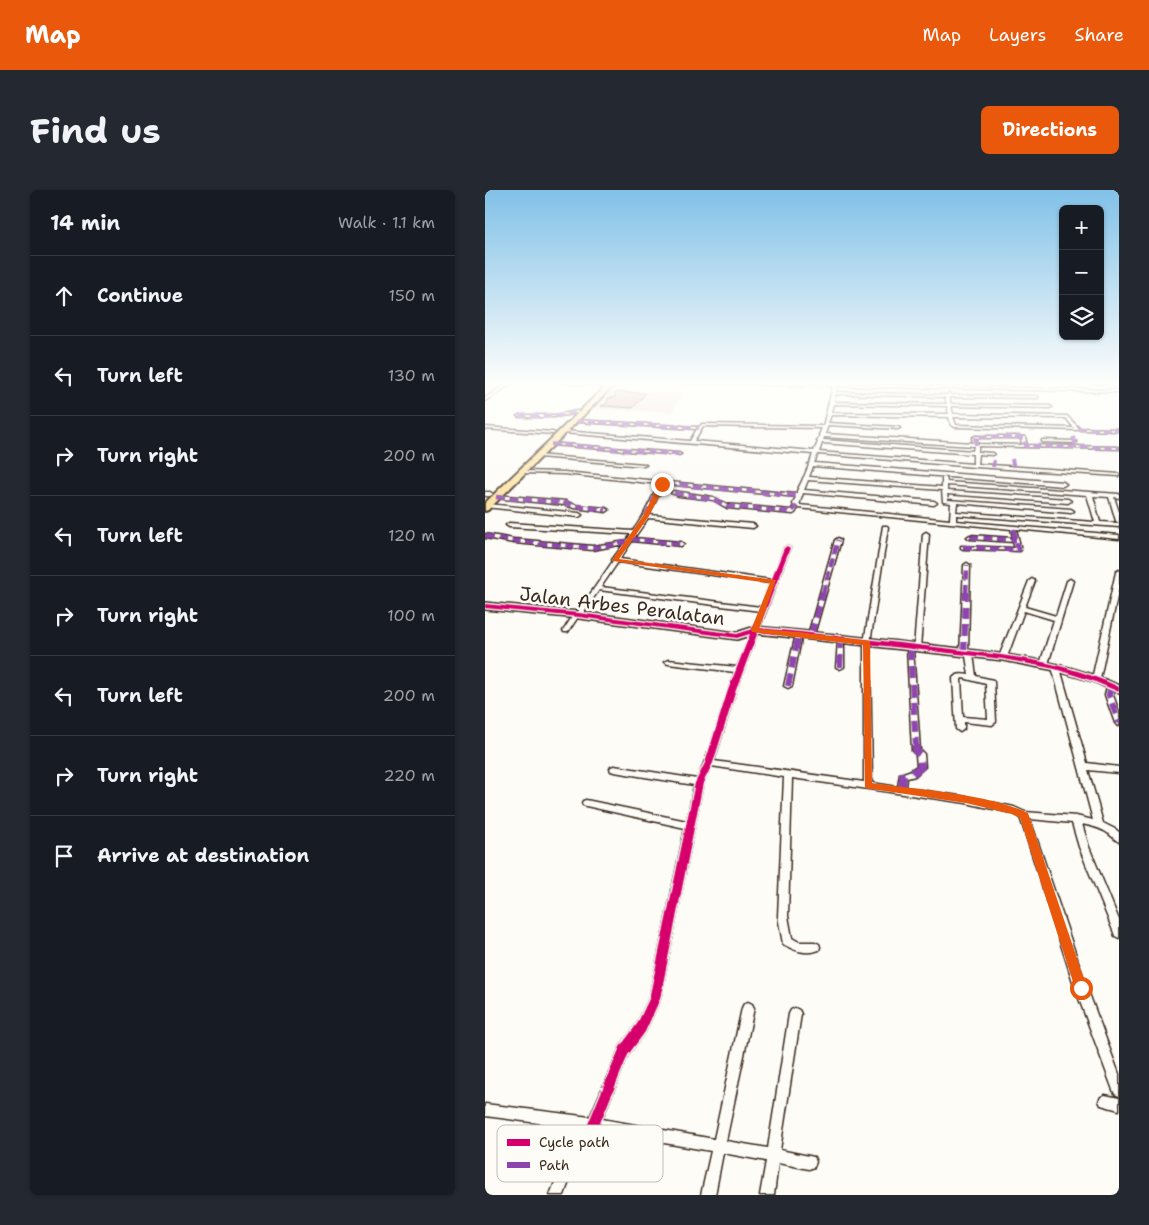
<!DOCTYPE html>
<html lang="en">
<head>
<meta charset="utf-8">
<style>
	body { margin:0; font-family:"Shantell Sans",sans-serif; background:#242831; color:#f1f3f6 }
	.controls { position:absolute; right:15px; top:15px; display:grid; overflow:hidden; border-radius:8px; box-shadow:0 1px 4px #0004 }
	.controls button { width:45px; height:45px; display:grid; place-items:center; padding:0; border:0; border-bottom:1px solid #363941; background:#171b24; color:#f1f3f6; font:25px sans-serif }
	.stop { position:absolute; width:15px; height:15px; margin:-11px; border:4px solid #ea580c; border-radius:50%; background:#fff }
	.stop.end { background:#ea580c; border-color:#fff; box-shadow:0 1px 5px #0008 }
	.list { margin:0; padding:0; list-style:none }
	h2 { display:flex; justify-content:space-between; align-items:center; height:65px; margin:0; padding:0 20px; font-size:21px }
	h2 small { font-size:16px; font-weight:400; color:#9ea1a6 }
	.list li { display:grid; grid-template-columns:32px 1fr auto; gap:15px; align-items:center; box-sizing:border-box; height:80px; padding:0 20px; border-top:1px solid #363941 }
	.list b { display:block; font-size:19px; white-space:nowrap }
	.list em { font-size:16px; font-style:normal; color:#9ea1a6 }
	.icon { flex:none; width:28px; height:28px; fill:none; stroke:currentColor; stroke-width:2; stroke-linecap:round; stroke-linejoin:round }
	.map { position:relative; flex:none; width:634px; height:1005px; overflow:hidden; border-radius:8px }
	header { display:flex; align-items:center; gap:30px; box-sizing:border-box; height:70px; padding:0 25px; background:#ea580c; color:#fff }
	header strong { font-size:24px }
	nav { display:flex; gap:28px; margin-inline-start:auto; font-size:18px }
	.intro { display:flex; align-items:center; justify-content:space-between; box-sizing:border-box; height:120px; padding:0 30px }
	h1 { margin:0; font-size:35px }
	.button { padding:12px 22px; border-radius:8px; background:#ea580c; color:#fff; font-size:18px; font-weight:700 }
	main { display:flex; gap:30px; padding:0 30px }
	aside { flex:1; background:#171b24; border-radius:8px; box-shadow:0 1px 4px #0004 }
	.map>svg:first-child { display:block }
	.built { fill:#f2e1d8 }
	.building { fill:#d9a38f; stroke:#3b2a1e }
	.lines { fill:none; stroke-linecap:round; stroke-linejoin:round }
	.street-casing { stroke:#3b2a1e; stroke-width:3 }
	.secondary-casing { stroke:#3b2a1e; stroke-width:4 }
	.highway-casing { stroke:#3b2a1e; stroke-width:4 }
	.street { fill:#fdfcf7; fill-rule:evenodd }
	.secondary { fill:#fdfcf7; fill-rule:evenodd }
	.highway { fill:#fbdf96; fill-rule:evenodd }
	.quiet-far3 { stroke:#8e44ad; stroke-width:4; stroke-dasharray:8 4; stroke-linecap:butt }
	.quiet-far2 { stroke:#8e44ad; stroke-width:4.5; stroke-dasharray:9 4.5; stroke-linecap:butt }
	.quiet-far1 { stroke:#8e44ad; stroke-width:6; stroke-dasharray:12 6; stroke-linecap:butt }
	.quiet { stroke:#8e44ad; stroke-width:8; stroke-dasharray:16 8; stroke-linecap:butt }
	.cycleway-casing { stroke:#fdfcf7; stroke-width:3 }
	.cycleway { fill:#d6006c; fill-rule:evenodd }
	.route { fill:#ea580c }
	.labels { text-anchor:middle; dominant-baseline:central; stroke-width:5; stroke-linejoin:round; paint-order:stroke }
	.street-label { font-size:19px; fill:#3b2a1e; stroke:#fdfcf7 }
	.key { fill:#fdfcf7; stroke:#c3bdb6; stroke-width:1 }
	.key-label { font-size:14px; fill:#3b2a1e }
</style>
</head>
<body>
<header>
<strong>Map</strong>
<nav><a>Map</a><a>Layers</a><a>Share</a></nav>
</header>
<div class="intro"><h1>Find us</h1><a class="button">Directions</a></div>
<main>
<aside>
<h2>14 min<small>Walk · 1.1 km</small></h2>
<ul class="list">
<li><svg class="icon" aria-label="ahead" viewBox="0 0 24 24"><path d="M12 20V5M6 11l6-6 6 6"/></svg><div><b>Continue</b></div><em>150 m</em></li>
<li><svg class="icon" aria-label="left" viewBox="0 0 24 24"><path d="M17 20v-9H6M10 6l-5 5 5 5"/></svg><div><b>Turn left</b></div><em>130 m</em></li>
<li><svg class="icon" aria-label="right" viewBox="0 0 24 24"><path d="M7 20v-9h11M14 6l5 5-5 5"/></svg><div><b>Turn right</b></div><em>200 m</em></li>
<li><svg class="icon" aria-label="left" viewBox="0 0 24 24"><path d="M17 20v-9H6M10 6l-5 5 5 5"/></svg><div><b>Turn left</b></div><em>120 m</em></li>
<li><svg class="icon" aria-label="right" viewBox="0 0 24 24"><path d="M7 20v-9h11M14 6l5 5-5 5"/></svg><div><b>Turn right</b></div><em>100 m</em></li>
<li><svg class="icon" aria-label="left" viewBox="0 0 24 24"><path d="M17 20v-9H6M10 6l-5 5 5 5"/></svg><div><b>Turn left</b></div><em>200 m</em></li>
<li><svg class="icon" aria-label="right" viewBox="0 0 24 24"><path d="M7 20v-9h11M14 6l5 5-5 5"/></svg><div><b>Turn right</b></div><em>220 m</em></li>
<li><svg class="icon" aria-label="arrive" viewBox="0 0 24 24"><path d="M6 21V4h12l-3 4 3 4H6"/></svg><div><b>Arrive at destination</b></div></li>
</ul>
</aside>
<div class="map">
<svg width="634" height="1005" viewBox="0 0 634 1005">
	<rect width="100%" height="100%" fill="#fdfcf7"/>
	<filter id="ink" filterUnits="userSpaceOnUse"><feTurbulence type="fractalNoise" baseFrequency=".02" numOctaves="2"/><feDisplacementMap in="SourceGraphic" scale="10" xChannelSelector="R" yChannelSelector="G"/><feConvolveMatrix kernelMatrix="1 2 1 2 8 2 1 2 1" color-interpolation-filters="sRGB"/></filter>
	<g filter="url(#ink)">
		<path class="built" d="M127,201l70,2 -10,19 -78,-3z"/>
		<path class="building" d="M130,202l31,1 -13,15 -32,-2 6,-3 1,-5 7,-1z"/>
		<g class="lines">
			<defs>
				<path id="street" d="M24,192h5l-29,19v-3z
					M76,192l45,2 2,1 -2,1 -43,-3z
					M192,192l157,2 2,-2 2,2 281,6v2l-282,-6 -1,6 111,3 2,-2 2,2 86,1h1v2l-89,-1 2,7 99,2 2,1 -2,1 -99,-2 2,8 114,2 12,12 40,1v2l-164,-4 -4,-2 -2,-8 -118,-2 -3,8 70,4 2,1 -2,1 -70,-4 -3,9 148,9 -1,-5 3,-2h43l7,1 2,8 92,2v2l-141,-3v6l14,1 2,1 -2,1 -14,-1 -1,10 142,10v2l-144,-9 -157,-13 -4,9 249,19 3,2 -3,2 -250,-20 -4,11 133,10v-9l2,-1 2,1 1,4 172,12v4l-5,-1 5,15v11l-3,-2 -7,-24 -16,-1 7,26 19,1v4l-163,-12v6l163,14v4l-103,-10 5,21 -1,1 -57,-2 -2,-1v-2l54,2 -2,-6 -43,-3 -3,-2 3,-2 43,3 -2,-9 -213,-21 -3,5 -2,1 -66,-6 -14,-8 -34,-4 -8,-3 3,-2 39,6 14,7 64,6 3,-4 -1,-2 3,-7 -132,-13 -15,31 104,9 3,2 -3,2 -105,-10 -14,20 47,4 3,2 -3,2 -49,-5 -12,18 152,21 12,-32 3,-2 3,2 -54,142 -22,71 150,21v-139l19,-117h4l1,1 -18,116 2,140 26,4 2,-13 9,-3 8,-5 -1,-11 -4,-4 -5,-103 3,-2 3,2 7,102 4,4 1,13 -10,9 -8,2 -1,10 60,9 48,10 11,5 51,4 17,4 -41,-153 4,-2h3l28,98 32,4v6l-31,-3 15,53 12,6 4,3v10c-4,-2 -6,-5 -10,-8 -7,-6 -18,-8 -27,-10l7,23 30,73v18l-4,-2 -1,-3 -35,-86 -7,-24 -42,-4 57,169 32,86v22l-4,-2 -2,-4 -38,-102 -55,-171 -8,-4 -46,-10 -174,-25 -4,138 4,22 7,4h16l4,2 1,3 -1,3c-13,5 -24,1 -36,-6l-5,-28 6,-139 -73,-11 -8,17 -43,216 -15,33 -17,23 -26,64 112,20 28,-131 2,-4 4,-2 4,2 2,4 -28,133 42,7 21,-134 2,-4 4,-2 4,2 2,4 -21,136 34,7 2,5 -2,5 -5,2 -31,-6 -4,32h-14l6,-34 -43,-8 -8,42h-14l10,-44 -123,-21 -24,65h-14l26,-67 -91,-12v-12l105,13 30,-70 17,-23 12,-25 36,-171 -99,-22 -3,-1 -1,-2 1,-2 3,-1 101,21 7,-36 -80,-13 -3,-1 -1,-2 1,-2 3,-1 83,13c17,-34 24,-72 38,-107l-67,-8 -4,-2 4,-2 69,7 23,-56 -161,-21 -18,26 -3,1 -10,15h-4l-1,-1 11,-17 3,-1 36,-52 -1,-1 12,-16 -31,6 -79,-7 -29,-5v-4l29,5 79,7 34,-5 4,-7 -122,-7 -3,-2 3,-2 124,8 10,-15 16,-32 -95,-10 -44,-1v-1l2,-1 42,1 233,22v-3l6,-12v-1l1,-1 5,-12 -1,-1 2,-1 3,-9 -249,-21 -2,-1 2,-1 126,10 7,-12 -121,-7 -2,-1 2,-1 123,7 3,-3 121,2 10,-40 -154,-3zM351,204l109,3 2,7 -113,-2zM348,214l114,2 2,8 -118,-1zM468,227l113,1 8,10 -118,-3zM218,236l119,2 -3,7 1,1 -3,5 1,1 -4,9 -120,-10zM339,247l150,9 -1,5 -150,-11zM491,248h42l3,1 1,6 -44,-1zM337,253l151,11v10l-154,-12zM323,290l134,10 1,12 8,1 -1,17 -151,-15 4,-12 131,12 3,-2 -3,-2 -130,-11zM462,295l140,10 8,27 -139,-10 1,-9 114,10 3,-2 -3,-2 -123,-9 -1,-6 121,9 3,-2 -3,-2 -121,-8zM133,372l152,21 -9,24 -160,-20z
					M602,192h23l2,1 -2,1 -21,-1z
					M92,221h1v2l-23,4h-36l-2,-1 2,-1h36z
					M0,237l68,5 2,1 -2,1 -68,-5z
					M557,250l33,1 2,1 -2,1 -31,-1h-2z
					M64,253l130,10 2,1 -2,1 -128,-10 -2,-1z
					M52,265l107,9 2,1 -2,1 -105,-9h-2z
					M0,302h5l3,2 -3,2h-5z
					M11,305l70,6 9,4 31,3 3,2 -3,2 -32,-4 -9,-3 -71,-7v-2z
					M2,314l92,9 3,2 -3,2 -94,-10v-2z
					M441,342l3,2 -9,114 -3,2 -3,-2 9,-114z
					M353,348l3,2 -27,95 -3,2 -2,-1 -1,-1 27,-95z
					M482,373l3,2 -2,87h3l2,2 3,22 17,4 1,2 2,40 -4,3 -28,-3v7l-4,3 -4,-3 -3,-51c4,-5 10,-4 16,-3l-3,-19h-4l-2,-2 4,-89zM478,488l23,6 2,35 -25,-2 -2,-38z
					M634,380v17l-19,92 -4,2 -4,-2 24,-107z
					M547,389l3,2 -10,26 31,9 11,-35 3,-2 3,2 -25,83 -4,2 -4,-2 14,-44 -30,-9 -17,46 -4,2 -4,-2 30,-76z
					M314,442l3,2 -10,52 -4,2 -4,-2 12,-52z
					M356,448l3,2v27l-4,2 -4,-2 2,-27z
					M623,494h3l4,2 -2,9 6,17v14l-4,-3 -10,-28z
					M620,905l14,3v12l-18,-5 -2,-4 2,-4z"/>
				<path id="secondary" d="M0,413l94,9 157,21 19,-6c57,5 114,12 171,18 65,8 133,13 193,41v7l-26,-12 -38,-11 -52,-10 -247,-27 -19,6 -158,-21 -94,-9z"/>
				<path id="highway" d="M125,192h7l-129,128 -3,1v-8z"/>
			</defs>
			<use href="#street" class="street-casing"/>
			<use href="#secondary" class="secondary-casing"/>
			<use href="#highway" class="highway-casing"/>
			<use href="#street" class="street"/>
			<use href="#secondary" class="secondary"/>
			<use href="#highway" class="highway"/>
			<path class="quiet-far3" d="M478,192l2,6
				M503,192l3,6
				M34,226h36l22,-4
				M91,231l123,7
				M593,239l41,1
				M588,247l4,11
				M66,254l128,10
				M491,255l-1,-8h43l5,1 2,8 94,2
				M527,269l2,10
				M508,277l1,-7"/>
			<path class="quiet-far2" d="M189,303l39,6 14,7 64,6 6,-6
				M11,307l70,6 8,3 32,4
				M161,326l16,-33 137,13
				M0,346l29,5 79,7 35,-6
				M485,347l46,3
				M145,349l51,5
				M478,357l55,3 -5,-23
				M338,403l15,-53
				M481,403l1,-28"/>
			<path class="quiet-far1" d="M326,445l12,-43
				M425,458l6,98
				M479,464l2,-62
				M355,477l1,-27
				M303,496l11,-52
				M626,496l-2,9 10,28"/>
			<path class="quiet" d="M417,600l1,-14 9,-2 9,-7 -1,-13 -4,-3v-6"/>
			<defs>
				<path id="cycleway" d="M302,356l3,2 -31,80c56,5 112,12 167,18 65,8 133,12 193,41v5l-26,-11 -38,-12 -52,-10 -245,-27 -22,58 -23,73 -10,20 -43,216 -15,33 -17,23 -30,73 -4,2 -4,-2 -2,-4 32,-77 17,-23 12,-25 46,-216 10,-20 23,-73 22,-56 -13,4 -158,-21 -94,-9v-4l94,9 158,21 15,-5 32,-81z"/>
			</defs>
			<use href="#cycleway" class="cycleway-casing"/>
			<use href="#cycleway" class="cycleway"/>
		</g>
	</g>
	<linearGradient id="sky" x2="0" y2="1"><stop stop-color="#81c1e8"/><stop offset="0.58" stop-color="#fefefb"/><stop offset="1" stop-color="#fefefb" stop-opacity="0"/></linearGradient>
	<rect width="634" height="333" fill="url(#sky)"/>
	<path class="route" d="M177,292l3,2 -16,32 -30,43 157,21 -17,49 40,3 71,9 2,142c48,7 112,10 156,30l59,175 -2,4 -4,2 -5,-2 -1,-4 -55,-170 -8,-4 -46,-11 -101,-15 -2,-143 -111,-13 -1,-2 19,-47 -157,-22 -1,-1 31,-44 16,-32z"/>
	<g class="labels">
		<g class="street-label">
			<text transform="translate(137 416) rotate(7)">Jalan Arbes Peralatan</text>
		</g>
	</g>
	<rect x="12" y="935" width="166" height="57" rx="8" class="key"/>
	<rect x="22" y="949" width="23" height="7" fill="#d6006c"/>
	<rect x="22" y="972" width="23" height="6" fill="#8e44ad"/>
	<g class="key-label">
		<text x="54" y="957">Cycle path</text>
		<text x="54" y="980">Path</text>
	</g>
</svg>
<div class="controls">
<button>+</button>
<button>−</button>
<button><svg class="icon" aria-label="layers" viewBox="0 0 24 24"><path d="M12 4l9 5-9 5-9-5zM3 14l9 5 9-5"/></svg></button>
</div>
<div class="stop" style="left:596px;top:798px"></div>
<div class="stop end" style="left:177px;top:294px"></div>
</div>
</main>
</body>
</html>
